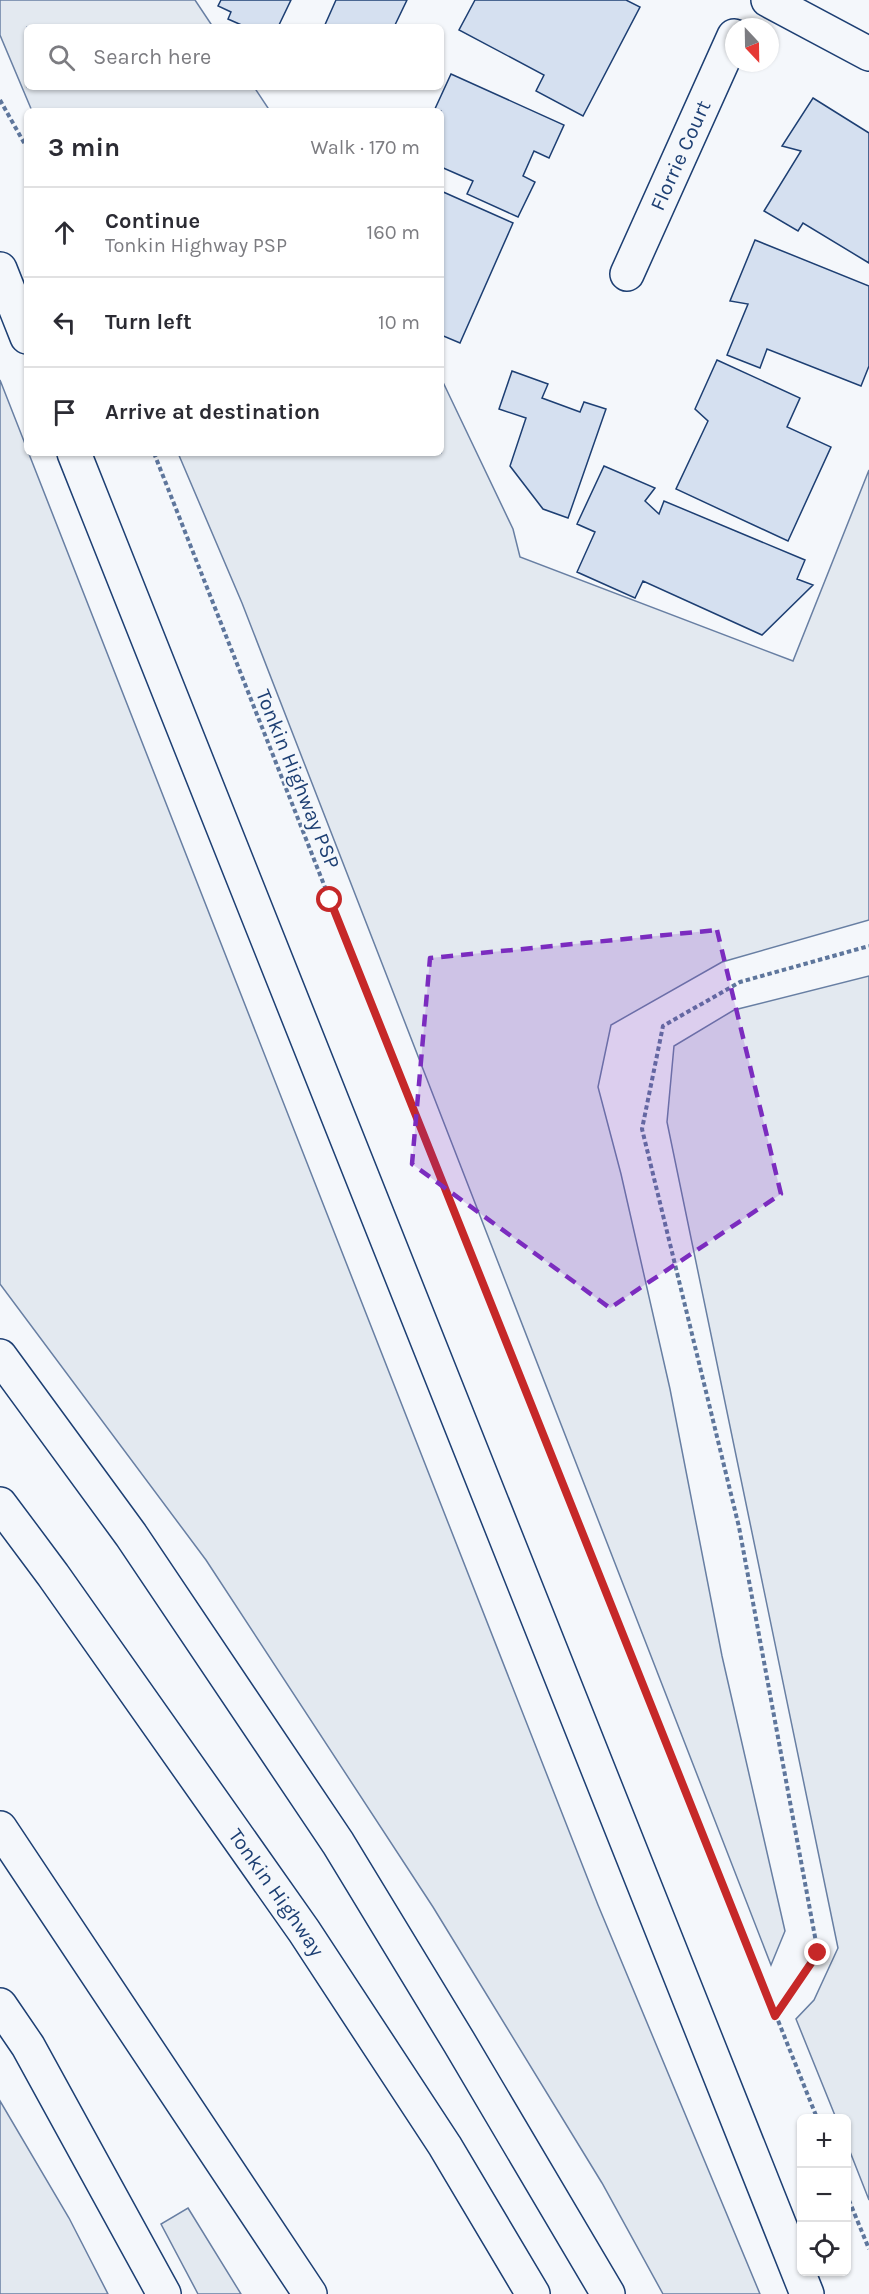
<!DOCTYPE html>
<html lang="en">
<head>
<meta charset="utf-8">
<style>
	body { margin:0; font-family:Karla,sans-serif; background:#f7f7f7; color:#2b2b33 }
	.controls { position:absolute; right:18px; bottom:18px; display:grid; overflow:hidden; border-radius:9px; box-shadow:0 2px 4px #0004 }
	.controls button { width:54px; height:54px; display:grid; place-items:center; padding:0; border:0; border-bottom:2px solid #e1e1e2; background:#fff; color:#2b2b33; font:30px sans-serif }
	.compass { position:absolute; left:725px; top:18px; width:54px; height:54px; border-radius:50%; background:#fff; box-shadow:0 2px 4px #0004; rotate:158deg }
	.stop { position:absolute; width:18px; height:18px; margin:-14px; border:4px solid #c62828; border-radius:50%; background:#fff }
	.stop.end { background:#c62828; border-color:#fff; box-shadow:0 2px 6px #0008 }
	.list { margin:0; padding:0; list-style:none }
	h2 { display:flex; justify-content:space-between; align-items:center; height:78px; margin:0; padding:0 24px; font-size:26px }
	h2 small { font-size:20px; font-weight:400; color:#7c7c81 }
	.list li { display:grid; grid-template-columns:39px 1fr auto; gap:18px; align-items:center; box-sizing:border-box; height:90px; padding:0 24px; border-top:2px solid #e1e1e2 }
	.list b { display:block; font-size:22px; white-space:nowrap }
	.list p { margin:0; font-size:20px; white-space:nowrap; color:#7c7c81 }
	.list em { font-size:20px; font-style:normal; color:#7c7c81 }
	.icon { flex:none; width:33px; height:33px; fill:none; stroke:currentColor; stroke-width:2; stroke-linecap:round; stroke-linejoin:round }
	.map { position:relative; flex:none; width:869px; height:2294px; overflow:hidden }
	.search { position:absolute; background:#fff; box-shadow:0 2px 4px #0004; left:24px; top:24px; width:420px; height:66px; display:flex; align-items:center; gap:15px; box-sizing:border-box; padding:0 21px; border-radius:9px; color:#7c7c81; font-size:22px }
	.panel { position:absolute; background:#fff; box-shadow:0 2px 4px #0004; left:24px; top:108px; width:420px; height:348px; border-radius:9px }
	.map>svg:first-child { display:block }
	.green { fill:#e3e9f0; stroke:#687fa3; stroke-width:1.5 }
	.building { fill:#d5e0f0; stroke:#1d3f73; stroke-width:1.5 }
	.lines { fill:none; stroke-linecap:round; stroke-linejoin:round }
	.minor-casing { stroke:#1d3f73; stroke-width:36 }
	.highway-casing { stroke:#1d3f73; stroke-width:36 }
	.path { stroke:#5e769c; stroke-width:4; stroke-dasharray:4.5 3; stroke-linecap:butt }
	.minor { stroke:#f4f7fb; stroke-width:33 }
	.highway { stroke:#f4f7fb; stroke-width:33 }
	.route { stroke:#c62828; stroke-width:8 }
	.marked { fill:#7b2cbf; fill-opacity:0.2; stroke:#7b2cbf; stroke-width:4.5; stroke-dasharray:12 8; stroke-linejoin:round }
	.labels { text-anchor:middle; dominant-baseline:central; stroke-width:4.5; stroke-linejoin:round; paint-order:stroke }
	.street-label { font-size:21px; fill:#1d3f73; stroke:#f4f7fb }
</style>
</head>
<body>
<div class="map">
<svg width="869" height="2294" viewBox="0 0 869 2294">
	<rect width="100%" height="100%" fill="#f4f7fb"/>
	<path class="green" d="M0,0h195l18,27h-186v60h227l16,24h-238l-32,-76z
		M441,378l72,151 7,28 273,104 76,-191v450l-147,42 -111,63 -13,62 23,87 49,215 52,267 63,275 -14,34 -529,-1362 -64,-150h263z
		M0,380l598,1525 162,389h-97l-61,-111 -169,-276 -227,-347 -206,-276z
		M869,976v1224l-22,-56 -1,-26h-10l-40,-99 18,-19 24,-52 -171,-826 7,-76 60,-36z
		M0,2101l69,117 39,76h-108z
		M188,2208l53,86h-43l-37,-70z"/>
	<path class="building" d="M221,0h70l-13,27h-32l-18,-8 3,-7 -13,-6z
		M336,0h71l-13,27h-70z
		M475,0h151l14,7 -57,109 -47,-25 8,-16 -85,-45z
		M451,74l113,51 -15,33 -15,-7 -11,25 12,6 -17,35 -51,-23 6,-13 -32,-14v-56h-7z
		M813,98l56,35v130l-66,-40 -5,8 -34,-20 37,-60 -19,-5z
		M441,191l72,32 -53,120 -19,-8z
		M755,240l114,46v80l-8,20 -94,-37 -7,19 -33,-13 21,-51 -18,-3z
		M717,360l83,38 -13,29 44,20 -43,94 -112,-52 32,-68 -13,-12z
		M512,371l36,13 -6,14 38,14 4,-10 22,7 -38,109 -25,-9 -33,-43 16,-48 -27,-9z
		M604,466l51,22 -10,13 14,13 5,-13 141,59 -8,19 16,6 -51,50 -119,-54 -8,17 -58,-26 18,-40 -18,-8z"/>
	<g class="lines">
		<defs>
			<g id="minor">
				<path d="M768,0l101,54"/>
				<path id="s1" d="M627,274l107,-238"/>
			</g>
			<g id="highway">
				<path d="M0,269l27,68"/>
				<path d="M74,453l733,1841"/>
				<path d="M0,1356l131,179 207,308 121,199 149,252"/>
				<path id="s2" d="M0,1504l53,71 251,356 141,215 88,148"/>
				<path d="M0,1828l310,466"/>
				<path d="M0,2005l28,41 136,248"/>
			</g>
		</defs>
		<use href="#minor" class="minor-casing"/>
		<use href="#highway" class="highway-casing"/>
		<path class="path" d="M0,100l27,48
			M154,453l176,447 487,1218
			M776,2015l42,-62 -79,-426 -97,-398 21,-103 77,-44 129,-36
			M846,2193l23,56"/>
		<use href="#minor" class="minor"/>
		<use href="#highway" class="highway"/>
	</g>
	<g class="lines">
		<path class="route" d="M330,900l445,1116 43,-63"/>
	</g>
	<path class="marked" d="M717,930l64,264 -171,114 -198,-144 18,-206z"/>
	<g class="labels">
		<g class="street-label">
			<text stroke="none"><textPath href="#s1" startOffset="130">Florrie Court</textPath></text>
			<text transform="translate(298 779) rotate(68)">Tonkin Highway PSP</text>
			<text stroke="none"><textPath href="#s2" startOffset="477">Tonkin Highway</textPath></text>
		</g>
	</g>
</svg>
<div class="controls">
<button>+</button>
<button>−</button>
<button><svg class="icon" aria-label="locate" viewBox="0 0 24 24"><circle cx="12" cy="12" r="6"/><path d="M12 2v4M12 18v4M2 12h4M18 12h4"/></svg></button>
</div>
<svg class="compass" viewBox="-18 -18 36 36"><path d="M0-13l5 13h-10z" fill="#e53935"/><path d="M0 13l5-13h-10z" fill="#7c7c81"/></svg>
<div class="stop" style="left:330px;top:900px"></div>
<div class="stop end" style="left:818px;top:1953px"></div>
<div class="search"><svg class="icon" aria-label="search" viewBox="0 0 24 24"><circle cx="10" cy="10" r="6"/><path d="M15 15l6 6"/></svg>Search here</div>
<section class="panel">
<h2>3 min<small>Walk · 170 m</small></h2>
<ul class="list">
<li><svg class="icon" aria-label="ahead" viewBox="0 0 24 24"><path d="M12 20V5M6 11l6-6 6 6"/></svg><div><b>Continue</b><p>Tonkin Highway PSP</p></div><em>160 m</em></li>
<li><svg class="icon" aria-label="left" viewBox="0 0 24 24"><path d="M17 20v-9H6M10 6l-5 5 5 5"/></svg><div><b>Turn left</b></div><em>10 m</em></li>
<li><svg class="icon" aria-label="arrive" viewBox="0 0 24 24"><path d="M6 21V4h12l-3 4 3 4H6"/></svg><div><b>Arrive at destination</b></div></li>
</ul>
</section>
</div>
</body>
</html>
